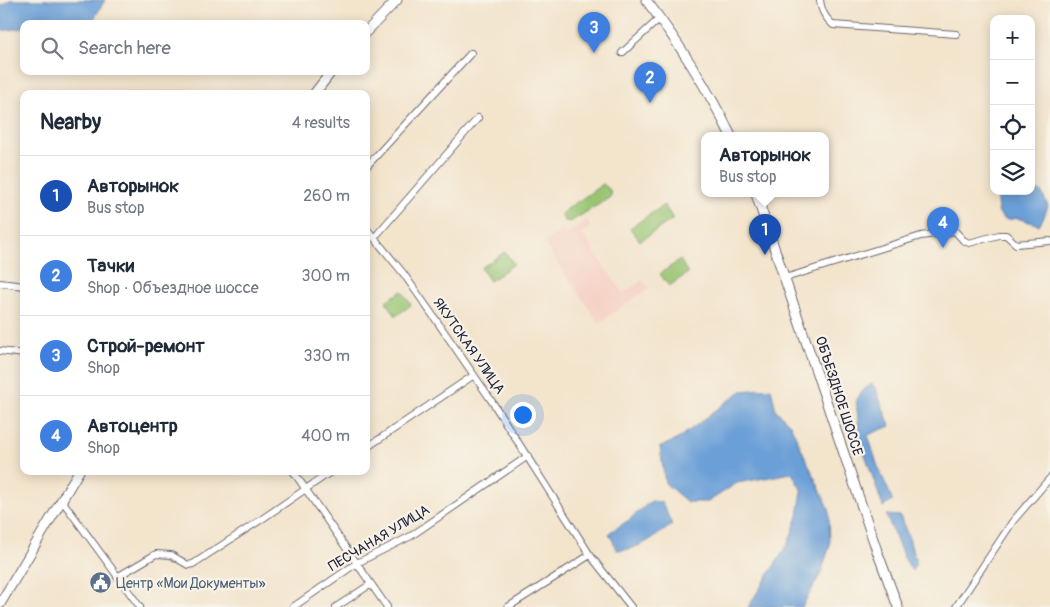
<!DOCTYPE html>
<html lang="en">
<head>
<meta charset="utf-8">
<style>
	body { margin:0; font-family:Pangolin,sans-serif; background:#f6f6f7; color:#1f2937 }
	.controls { position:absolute; right:15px; top:15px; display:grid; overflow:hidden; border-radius:10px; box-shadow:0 2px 12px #0003 }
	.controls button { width:45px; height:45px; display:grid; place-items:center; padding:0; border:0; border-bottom:1px solid #e0e1e3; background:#fff; color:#1f2937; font:25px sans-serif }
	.you { position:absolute; left:522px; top:414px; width:18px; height:18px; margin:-12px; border:4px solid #fff; border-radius:50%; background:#1a73e8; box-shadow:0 0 0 8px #1a73e833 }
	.badge { display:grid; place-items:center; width:32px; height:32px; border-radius:50%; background:#1f6fb2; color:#fff; font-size:16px; font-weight:700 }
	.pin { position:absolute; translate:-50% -41px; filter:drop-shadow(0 1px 2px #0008) }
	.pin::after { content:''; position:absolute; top:26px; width:18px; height:15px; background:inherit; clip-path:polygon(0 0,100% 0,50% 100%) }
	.popup { position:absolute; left:701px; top:132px; width:128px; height:65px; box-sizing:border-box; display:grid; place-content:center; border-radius:10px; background:#fff; filter:drop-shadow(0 1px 4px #0005); font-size:16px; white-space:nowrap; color:#747a83 }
	.popup b { font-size:19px; color:#1f2937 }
	.popup::after { content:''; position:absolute; left:50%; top:100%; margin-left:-10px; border:10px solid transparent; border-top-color:#fff }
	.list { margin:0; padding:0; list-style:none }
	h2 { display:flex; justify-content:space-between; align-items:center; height:65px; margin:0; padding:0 20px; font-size:21px }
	h2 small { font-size:16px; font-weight:400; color:#747a83 }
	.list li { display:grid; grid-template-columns:32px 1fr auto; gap:15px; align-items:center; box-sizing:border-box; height:80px; padding:0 20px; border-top:1px solid #e0e1e3 }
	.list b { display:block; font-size:19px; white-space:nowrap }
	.list p { margin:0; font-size:16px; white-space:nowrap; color:#747a83 }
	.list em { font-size:16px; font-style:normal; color:#747a83 }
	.icon { flex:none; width:28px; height:28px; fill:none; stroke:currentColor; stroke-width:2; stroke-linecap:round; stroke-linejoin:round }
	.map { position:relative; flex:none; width:1050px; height:607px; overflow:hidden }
	.search { position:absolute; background:#fff; box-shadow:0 2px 12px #0003; left:20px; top:20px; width:350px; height:55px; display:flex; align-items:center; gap:12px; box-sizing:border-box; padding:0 18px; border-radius:10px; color:#747a83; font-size:19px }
	.panel { position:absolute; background:#fff; box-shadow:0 2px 12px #0003; left:20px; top:90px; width:350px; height:385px; border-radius:10px }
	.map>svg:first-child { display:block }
	.built { fill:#f6d1c5 }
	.green { fill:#99c572; stroke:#5e7456 }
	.water { fill:#6a9fd7; stroke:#466089 }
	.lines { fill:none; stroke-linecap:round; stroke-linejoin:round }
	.street-casing { stroke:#6b666e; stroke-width:8 }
	.secondary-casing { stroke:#6b666e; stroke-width:11 }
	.street { stroke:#fff; stroke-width:6 }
	.secondary { stroke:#fff; stroke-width:9 }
	.labels { text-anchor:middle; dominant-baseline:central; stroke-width:4.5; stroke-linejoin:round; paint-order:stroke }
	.street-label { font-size:14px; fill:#22223b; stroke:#f7f3e8 }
	.service-label { font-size:14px; fill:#4e5e75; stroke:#f7f3e8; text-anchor:start }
</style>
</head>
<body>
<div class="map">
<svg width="1050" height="607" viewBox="0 0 1050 607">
	<rect width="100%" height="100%" fill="#f7f3e8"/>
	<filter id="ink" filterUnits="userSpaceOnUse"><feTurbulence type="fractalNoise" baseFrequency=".02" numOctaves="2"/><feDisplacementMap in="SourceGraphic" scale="10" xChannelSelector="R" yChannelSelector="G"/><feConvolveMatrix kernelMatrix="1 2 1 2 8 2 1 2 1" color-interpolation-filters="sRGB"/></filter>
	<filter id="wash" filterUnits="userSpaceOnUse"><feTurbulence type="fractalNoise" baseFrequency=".0096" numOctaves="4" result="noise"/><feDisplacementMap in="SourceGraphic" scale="20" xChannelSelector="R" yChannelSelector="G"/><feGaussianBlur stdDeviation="1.12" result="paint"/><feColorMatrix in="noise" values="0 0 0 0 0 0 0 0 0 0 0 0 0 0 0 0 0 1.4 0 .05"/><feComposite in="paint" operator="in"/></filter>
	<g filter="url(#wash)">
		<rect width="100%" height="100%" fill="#f3e4cc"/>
		<path class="built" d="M587,220l4,6 -9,7 41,60 20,-13 6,8 -50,35 -55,-80 17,-13 4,5z"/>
		<path class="green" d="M603,184l7,6 1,5 -2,3 -39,24 -5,-1 -4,-6 2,-3z
			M664,205l9,14 -33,22 -10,-13z
			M505,252l9,12 -24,17 -9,-13z
			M680,260l8,13 -19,13 -9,-12z
			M402,291l9,14 -15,11 -10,-15z"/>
		<path class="water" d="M10,0h95l-14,24h-67v4l-24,3v-24z
			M1031,186l11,7 6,13 -4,11 -5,8 -22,-7 -10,2 -6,-4 -3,-5 -2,-20h35z
			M872,384l5,5v3l13,34 -22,9 9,29 16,37 -10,6 -23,-67 -4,-41 7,-9z
			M771,388l5,22 14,14 39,85 1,36 -9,28 -19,34h-54l40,-63 10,-28 4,-25 -10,-18 -55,10 -29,19h-21l-22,-19 -5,-36 18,-8 63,-48z
			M651,501l11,1 10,23c-16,11 -35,26 -55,25l-8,-17 20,-13z
			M886,515l14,1 9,22 7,25 -4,8 -8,-13z"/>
	</g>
	<g filter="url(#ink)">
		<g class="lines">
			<defs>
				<path id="street" d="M820,0c1,11 5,17 13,25l123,9
					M622,53l38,-35
					M366,167l105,-114
					M366,228l37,45 31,44 57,83 99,155 41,52
					M374,238l104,-120
					M785,278l136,-42 34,-5 8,9 6,3 30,-8h7l10,9 34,-3
					M0,283l24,3
					M0,351l24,3
					M366,448l108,-73
					M293,471l94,136
					M61,499l79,108
					M117,577l39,-23 15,1 17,10 5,-1 69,-45 70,-48
					M293,607l64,-44 54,-27 117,-80
					M336,607l35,-23
					M508,607l82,-52
					M956,607l57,-86 37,-43"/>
				<path id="secondary" d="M646,0c33,43 61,87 85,136
					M366,32l31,-32
					M314,94l18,-23
					M756,194l121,357 21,56
					M0,604l79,-133"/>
			</defs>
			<use href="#street" class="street-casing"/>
			<use href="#secondary" class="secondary-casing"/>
			<use href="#street" class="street"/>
			<use href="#secondary" class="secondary"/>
		</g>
	</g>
	<defs>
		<symbol id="civic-disc" viewBox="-11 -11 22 22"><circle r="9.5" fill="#5c6f8a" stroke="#f7f3e8"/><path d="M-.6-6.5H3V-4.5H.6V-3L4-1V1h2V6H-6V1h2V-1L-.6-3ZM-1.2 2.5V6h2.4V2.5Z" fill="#fff"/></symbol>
	</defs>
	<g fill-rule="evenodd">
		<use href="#civic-disc" x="88" y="570" width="25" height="25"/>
	</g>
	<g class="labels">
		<g class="street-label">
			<text transform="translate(469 346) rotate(55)">ЯКУТСКАЯ УЛИЦА</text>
			<text transform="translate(839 396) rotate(72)">ОБЪЕЗДНОЕ ШОССЕ</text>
			<text transform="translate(379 538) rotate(-31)">ПЕСЧАНАЯ УЛИЦА</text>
		</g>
		<g class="service-label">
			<text x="116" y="583">Центр «Мои Документы»</text>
		</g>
	</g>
</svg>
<div class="controls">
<button>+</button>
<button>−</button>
<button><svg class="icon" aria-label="locate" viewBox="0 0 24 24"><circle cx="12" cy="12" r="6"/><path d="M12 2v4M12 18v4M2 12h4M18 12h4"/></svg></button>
<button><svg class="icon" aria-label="layers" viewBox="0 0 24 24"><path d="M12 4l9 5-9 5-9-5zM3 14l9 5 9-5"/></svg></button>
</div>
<div class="you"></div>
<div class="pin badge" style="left:765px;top:255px;background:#1a4fb4">1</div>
<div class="popup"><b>Авторынок</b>Bus stop</div>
<div class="pin badge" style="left:650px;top:103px;background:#3f7fe0">2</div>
<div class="pin badge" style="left:594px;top:53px;background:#3f7fe0">3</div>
<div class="pin badge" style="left:943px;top:248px;background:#3f7fe0">4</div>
<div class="search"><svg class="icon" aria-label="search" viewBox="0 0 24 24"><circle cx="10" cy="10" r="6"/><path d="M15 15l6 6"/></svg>Search here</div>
<section class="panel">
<h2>Nearby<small>4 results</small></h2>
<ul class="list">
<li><span class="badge" style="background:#1a4fb4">1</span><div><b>Авторынок</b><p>Bus stop</p></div><em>260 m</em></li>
<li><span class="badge" style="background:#3f7fe0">2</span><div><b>Тачки</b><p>Shop · Объездное шоссе</p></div><em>300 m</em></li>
<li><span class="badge" style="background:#3f7fe0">3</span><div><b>Строй-ремонт</b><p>Shop</p></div><em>330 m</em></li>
<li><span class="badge" style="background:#3f7fe0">4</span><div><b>Автоцентр</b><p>Shop</p></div><em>400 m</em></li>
</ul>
</section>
</div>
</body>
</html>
